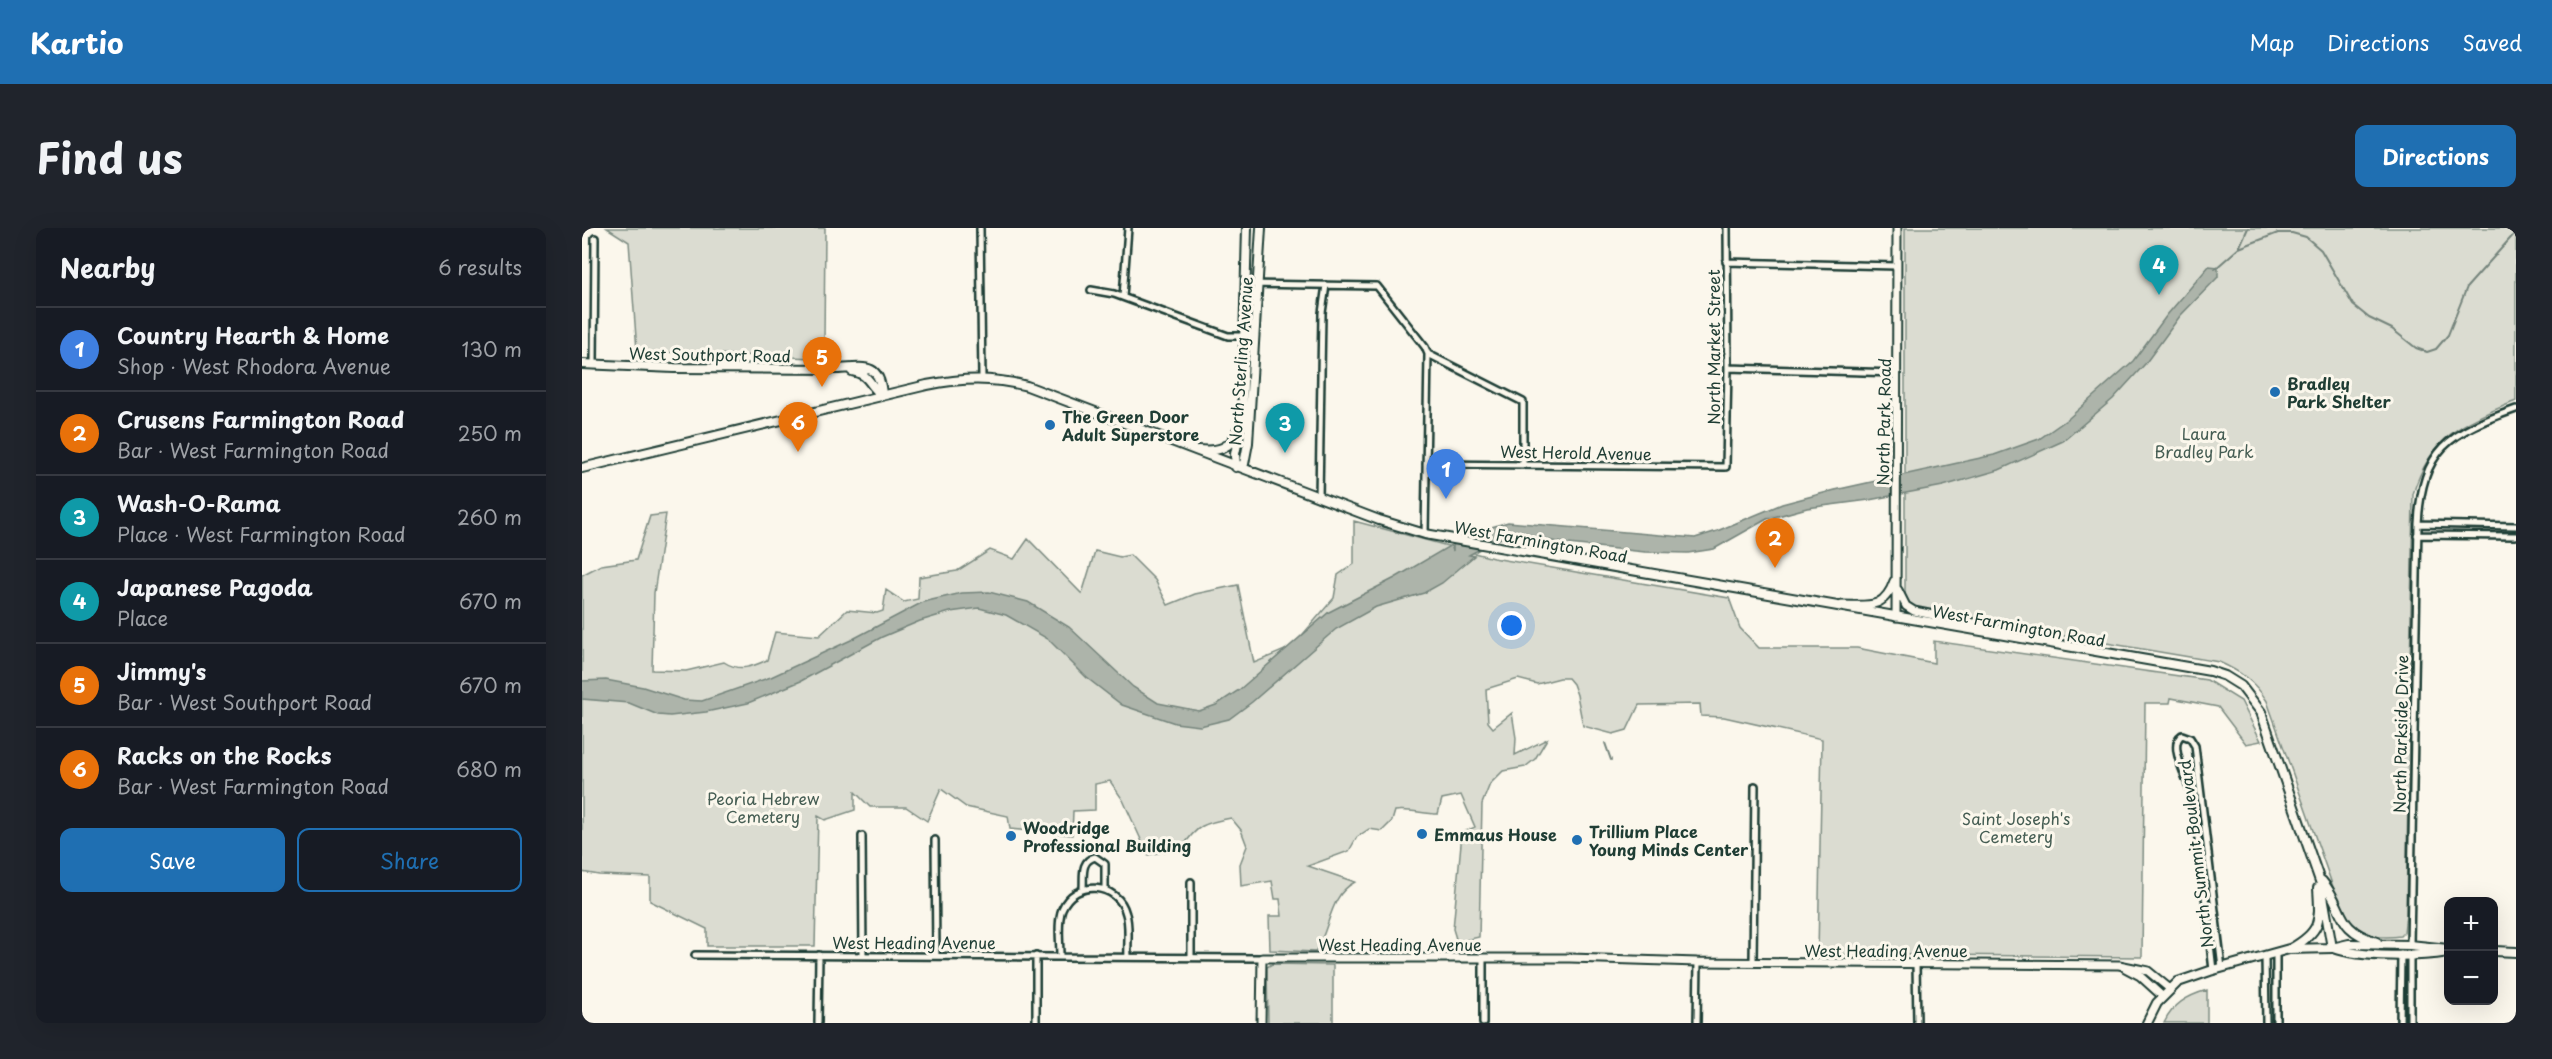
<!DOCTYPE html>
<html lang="en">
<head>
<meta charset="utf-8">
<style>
	body { margin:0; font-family:"Playpen Sans",sans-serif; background:#20242c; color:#f1f3f6 }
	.controls { position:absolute; right:18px; bottom:18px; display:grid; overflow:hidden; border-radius:12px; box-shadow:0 6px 24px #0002 }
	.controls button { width:54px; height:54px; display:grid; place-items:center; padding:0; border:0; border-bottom:2px solid #363941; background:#171b24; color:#f1f3f6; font:30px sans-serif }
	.you { position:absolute; left:930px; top:398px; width:21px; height:21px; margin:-15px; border:4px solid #fff; border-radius:50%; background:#1a73e8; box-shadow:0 0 0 9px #1a73e833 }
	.badge { display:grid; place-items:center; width:39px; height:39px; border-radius:50%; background:#1f6fb2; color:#fff; font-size:20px; font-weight:700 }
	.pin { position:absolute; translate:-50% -50px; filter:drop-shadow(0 2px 3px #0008) }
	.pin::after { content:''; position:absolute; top:32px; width:21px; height:18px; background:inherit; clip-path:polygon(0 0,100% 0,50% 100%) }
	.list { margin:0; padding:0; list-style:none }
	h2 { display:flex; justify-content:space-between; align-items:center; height:78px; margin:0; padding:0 24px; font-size:26px }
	h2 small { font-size:20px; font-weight:400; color:#9ea1a6 }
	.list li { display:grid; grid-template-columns:39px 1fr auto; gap:18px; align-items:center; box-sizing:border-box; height:84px; padding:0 24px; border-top:2px solid #363941 }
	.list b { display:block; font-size:22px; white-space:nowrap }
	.list p { margin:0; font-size:20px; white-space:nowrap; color:#9ea1a6 }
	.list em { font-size:20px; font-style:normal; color:#9ea1a6 }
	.actions { display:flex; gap:12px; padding:18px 24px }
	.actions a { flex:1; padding:14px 0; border:2px solid #1f6fb2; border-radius:12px; text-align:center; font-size:21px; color:#1f6fb2 }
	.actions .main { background:#1f6fb2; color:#fff }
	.map { position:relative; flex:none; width:1934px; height:795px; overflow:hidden; border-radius:12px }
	header { display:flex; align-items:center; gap:36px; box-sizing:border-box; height:84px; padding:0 30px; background:#1f6fb2; color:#fff }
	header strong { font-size:28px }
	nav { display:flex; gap:33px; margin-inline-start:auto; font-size:21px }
	.intro { display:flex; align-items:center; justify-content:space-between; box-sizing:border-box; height:144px; padding:0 36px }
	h1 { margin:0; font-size:42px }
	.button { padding:15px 27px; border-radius:12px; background:#1f6fb2; color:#fff; font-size:21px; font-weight:700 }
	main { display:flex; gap:36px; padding:0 36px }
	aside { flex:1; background:#171b24; border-radius:12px; box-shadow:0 6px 24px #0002 }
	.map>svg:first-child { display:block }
	.green { fill:#dbdcd1; stroke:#7d8c82; stroke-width:1.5 }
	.water { fill:#adb4aa; stroke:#74847b; stroke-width:1.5 }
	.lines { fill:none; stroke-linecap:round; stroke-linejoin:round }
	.stream { stroke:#74847b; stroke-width:2 }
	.minor-casing { stroke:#1f3d34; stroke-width:10 }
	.tertiary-casing { stroke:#1f3d34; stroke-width:11 }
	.secondary-casing { stroke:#1f3d34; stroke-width:12 }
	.minor { stroke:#fbf7ec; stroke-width:5 }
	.tertiary { stroke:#fbf7ec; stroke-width:7 }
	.secondary { stroke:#fbf7ec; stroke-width:8 }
	.poi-dot { fill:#1f6fb2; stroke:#fbf7ec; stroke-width:2 }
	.labels { text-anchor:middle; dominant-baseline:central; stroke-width:6; stroke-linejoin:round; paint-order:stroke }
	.street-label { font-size:16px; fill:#1f3d34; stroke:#fbf7ec }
	.poi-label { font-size:16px; font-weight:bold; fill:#1f3d34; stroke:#fbf7ec; text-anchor:start }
	.park-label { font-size:16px; fill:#455d53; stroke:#fbf7ec }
</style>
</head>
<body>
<header>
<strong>Kartio</strong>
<nav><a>Map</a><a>Directions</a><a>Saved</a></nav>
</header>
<div class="intro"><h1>Find us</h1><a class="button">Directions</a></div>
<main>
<aside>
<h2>Nearby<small>6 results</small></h2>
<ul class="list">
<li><span class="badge" style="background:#3f7fe0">1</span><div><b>Country Hearth &amp; Home</b><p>Shop · West Rhodora Avenue</p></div><em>130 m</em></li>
<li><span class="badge" style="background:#e8710a">2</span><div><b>Crusens Farmington Road</b><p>Bar · West Farmington Road</p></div><em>250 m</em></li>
<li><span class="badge" style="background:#0f9aa8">3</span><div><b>Wash-O-Rama</b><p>Place · West Farmington Road</p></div><em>260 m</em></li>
<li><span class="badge" style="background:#0f9aa8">4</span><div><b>Japanese Pagoda</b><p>Place</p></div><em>670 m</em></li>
<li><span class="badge" style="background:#e8710a">5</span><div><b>Jimmy's</b><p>Bar · West Southport Road</p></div><em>670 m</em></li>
<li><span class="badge" style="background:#e8710a">6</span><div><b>Racks on the Rocks</b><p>Bar · West Farmington Road</p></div><em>680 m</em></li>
</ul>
<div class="actions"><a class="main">Save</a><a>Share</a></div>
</aside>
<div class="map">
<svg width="1934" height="795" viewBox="0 0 1934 795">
	<rect width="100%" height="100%" fill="#fbf7ec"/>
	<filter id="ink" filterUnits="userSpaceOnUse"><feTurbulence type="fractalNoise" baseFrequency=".0167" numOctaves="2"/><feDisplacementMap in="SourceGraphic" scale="12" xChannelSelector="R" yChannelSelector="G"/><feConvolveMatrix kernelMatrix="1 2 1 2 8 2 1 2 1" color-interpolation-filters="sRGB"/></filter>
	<g filter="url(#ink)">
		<path class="green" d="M25,0h218l-1,115 17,16 -204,-8 -8,-109z
			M1323,0h611v173c-53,22 -85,34 -103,93l-7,420 -2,18 -4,4c-26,4 -40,-2 -57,-21l-76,-214c-13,-20 -26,-29 -48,-39l-303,-51 -11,-14z
			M84,286l-12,79 -2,77 34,1 38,-9c15,10 28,5 43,-2l8,-28 44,4 28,-26 30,3 6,-2 3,-21 18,12 14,-3 1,-22 38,-6 33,-21 24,9 14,-20 54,55 13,-43 25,6 10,-2 25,25 13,25 27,-11 43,-9 16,78 38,-16 42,-49 4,-23 16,-11v-43l139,37 236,40 11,30 19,20h98l77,15v-22l273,39 34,21 20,40 -15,3 -28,-37 -47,-9 -1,5h-25l-3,254 -324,-3 4,-215 -98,-22 -23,-1 -1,-12 -61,1 -12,25 -14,4 -30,-8 -6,-31 -4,-11 -5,-6h-8l-23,6 -19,-5 -32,10 2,33 5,6 19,-15 4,25 -1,17 32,-16 -12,20 -10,8 -22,4 -13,13 -8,20 -3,133 -22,5 -4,-13 9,-96 13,-6 -14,-32 -19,4 -4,15c-15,0 -28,-5 -43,-3l-3,10 -10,10 -13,-2 -12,8 -8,14 -41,15 47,16c-27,14 -24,47 -40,70l-45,-2 -1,-34h13l-2,-17h-5l-3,-18 -31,5 -1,-22 7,-18 -6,-16 -10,-12c-27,5 -34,7 -49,30l-34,7 -25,-55 -13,-19 -15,3v26l-22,1 -1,24 -62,-6 -2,-13 -42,-9 -25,-18 -14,32 -21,-14h-36l-15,-15v18l-30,10 -7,-4 -3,130h-108v-17l-57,-28v-24l-51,-2 -17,-3v-297l19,-10 35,-5 14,-44z
			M690,736l61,1v58h-65l-1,-56z
			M1625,762v33h-43c9,-19 23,-27 43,-33z"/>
		<path class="water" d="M1627,38l9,1v10l-38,39 -35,48 -32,35 -50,42 -64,29 -56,16 -74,14 -62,8 -40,11 -53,30 -26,4 -43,-1 -77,-8 -37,-7 -23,-1 -12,4 -27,15 5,1 -32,27 -18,10 -48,14 -40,22 -84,73 -23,17 -29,7 -25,-3 -53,-18 -35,-27 -39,-39 -42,-24 -27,-7 -29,4 -30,9 -38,16 -81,44 -53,22 -42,9 -36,4 -12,-1 -29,-12 -47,-4v-18l24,-1 37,7 41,13 18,1 69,-24 80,-37 72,-38 39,-9 27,-1 39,10 41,25 64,60 25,16 41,8 17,-6 23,-15 90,-78 66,-34 56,-33 2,6v-6l22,-13 33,-10 187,16 22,-7 65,-27 53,-14 159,-35 45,-16 30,-21 64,-57 34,-46z"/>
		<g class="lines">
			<path class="stream" d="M1657,20l39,-15h14l14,4 15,13 32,55 16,13 23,11 24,19 11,4 9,-3 12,-14 19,-48 49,-55
				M1633,41l24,-21 9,-20
				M1023,515l6,17"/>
			<defs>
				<path id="minor" d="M398,0l2,150
					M1144,34l170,4
					M663,56l132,2 48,61 3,7 -3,180
					M509,62l23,4 114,42h27
					M541,69l5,-69
					M846,126l95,48v63
					M12,137l1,-127
					M1146,140l169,5
					M844,236l300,3 2,-99 -1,-140
					M737,270l3,-185 4,-28
					M1836,296l98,2
					M1835,307l99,1
					M280,608l1,119
					M353,612l1,116
					M501,660c1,-12 -3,-27 12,-31l10,7v26
					M1828,717l8,-421c4,-76 31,-91 98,-115
					M1694,725v70
					M113,727l567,3
					M478,728c0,-14 -3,-34 2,-47 13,-30 56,-27 64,5 4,12 1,29 2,42
					M609,728v-74
					M1683,728l1,67
					M1171,734l2,-176
					M1334,735l1,60
					M1631,742c-7,-58 -11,-118 -22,-176 -3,-16 -24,-49 -9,-59l8,3 5,8 27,222
					M236,795l1,-68
					M454,795v-67
					M901,795v-65
					M1115,795l1,-61
					M1818,795l1,-69
					M1828,795v-68"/>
				<path id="tertiary" d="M1316,362l8,16 8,5 70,14 27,9
					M1260,377c26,0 42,5 52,-24
					M1314,389l1,-389
					M1543,740l15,8 22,20
					M679,795l1,-65h308l128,4 421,3 29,6 22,18"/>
				<path id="secondary" d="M0,136l92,4 165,1c26,-2 41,-6 43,26
					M270,143c18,3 17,15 30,24
					M616,222c19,2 34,-1 40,-21
					M654,239l8,-3 4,-21 13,-215
					M654,239l-1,-13 7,-34 5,-192
					M0,240l345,-83c35,-7 65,-8 100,1l352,134 46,14 785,137 15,5 16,10 20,26 60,172 11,64
					M1740,653c24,28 12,48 55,61
					M1752,720c28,10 84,9 114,4
					M1708,721c32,-18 30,-28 28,-61
					M1912,723l22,1
					M1565,795l10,-20 21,-21 32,-11 79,-22 43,-1 17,-4 61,1 38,4"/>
			</defs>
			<use href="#minor" class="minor-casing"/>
			<use href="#tertiary" class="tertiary-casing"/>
			<use href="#secondary" class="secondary-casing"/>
			<use href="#minor" class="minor"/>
			<use href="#tertiary" class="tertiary"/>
			<use href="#secondary" class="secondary"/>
		</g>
	</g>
	<g class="poi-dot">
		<circle cx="1693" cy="164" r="6"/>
		<circle cx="468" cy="197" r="6"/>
		<circle cx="840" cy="606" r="6"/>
		<circle cx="429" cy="608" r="6"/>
		<circle cx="995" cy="612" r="6"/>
	</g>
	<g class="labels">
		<g class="street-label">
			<text transform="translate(1131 119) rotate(-90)">North Market Street</text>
			<text transform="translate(128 126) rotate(1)">West Southport Road</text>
			<text transform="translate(658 133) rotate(-86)">North Sterling Avenue</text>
			<text transform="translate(1301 194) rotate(-89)">North Park Road</text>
			<text transform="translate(994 224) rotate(1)">West Herold Avenue</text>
			<text transform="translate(959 313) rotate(10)">West Farmington Road</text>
			<text transform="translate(1437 397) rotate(10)">West Farmington Road</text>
			<text transform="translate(1818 506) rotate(-89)">North Parkside Drive</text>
			<text transform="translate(1613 626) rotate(-97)">North Summit Boulevard</text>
			<text x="332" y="714">West Heading Avenue</text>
			<text x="818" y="716">West Heading Avenue</text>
			<text x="1304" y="722">West Heading Avenue</text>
		</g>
		<g class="poi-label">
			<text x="1705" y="155">Bradley<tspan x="1705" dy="18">Park Shelter</tspan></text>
			<text x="480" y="188">The Green Door<tspan x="480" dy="18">Adult Superstore</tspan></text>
			<text x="441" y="599">Woodridge<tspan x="441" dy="18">Professional Building</tspan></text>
			<text x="1007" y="603">Trillium Place<tspan x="1007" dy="18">Young Minds Center</tspan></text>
			<text x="852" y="606">Emmaus House</text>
		</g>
		<g class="park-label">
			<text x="1622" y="205">Laura<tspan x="1622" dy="18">Bradley Park</tspan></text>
			<text x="181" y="570">Peoria Hebrew<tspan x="181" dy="18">Cemetery</tspan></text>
			<text x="1434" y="590">Saint Joseph's<tspan x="1434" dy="18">Cemetery</tspan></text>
		</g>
	</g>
</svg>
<div class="controls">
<button>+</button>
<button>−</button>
</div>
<div class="you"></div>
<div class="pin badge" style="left:864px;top:271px;background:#3f7fe0">1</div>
<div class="pin badge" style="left:1193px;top:340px;background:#e8710a">2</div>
<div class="pin badge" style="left:703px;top:225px;background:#0f9aa8">3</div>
<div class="pin badge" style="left:1577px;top:67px;background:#0f9aa8">4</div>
<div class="pin badge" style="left:240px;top:159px;background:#e8710a">5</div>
<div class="pin badge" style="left:216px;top:224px;background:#e8710a">6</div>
</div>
</main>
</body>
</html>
